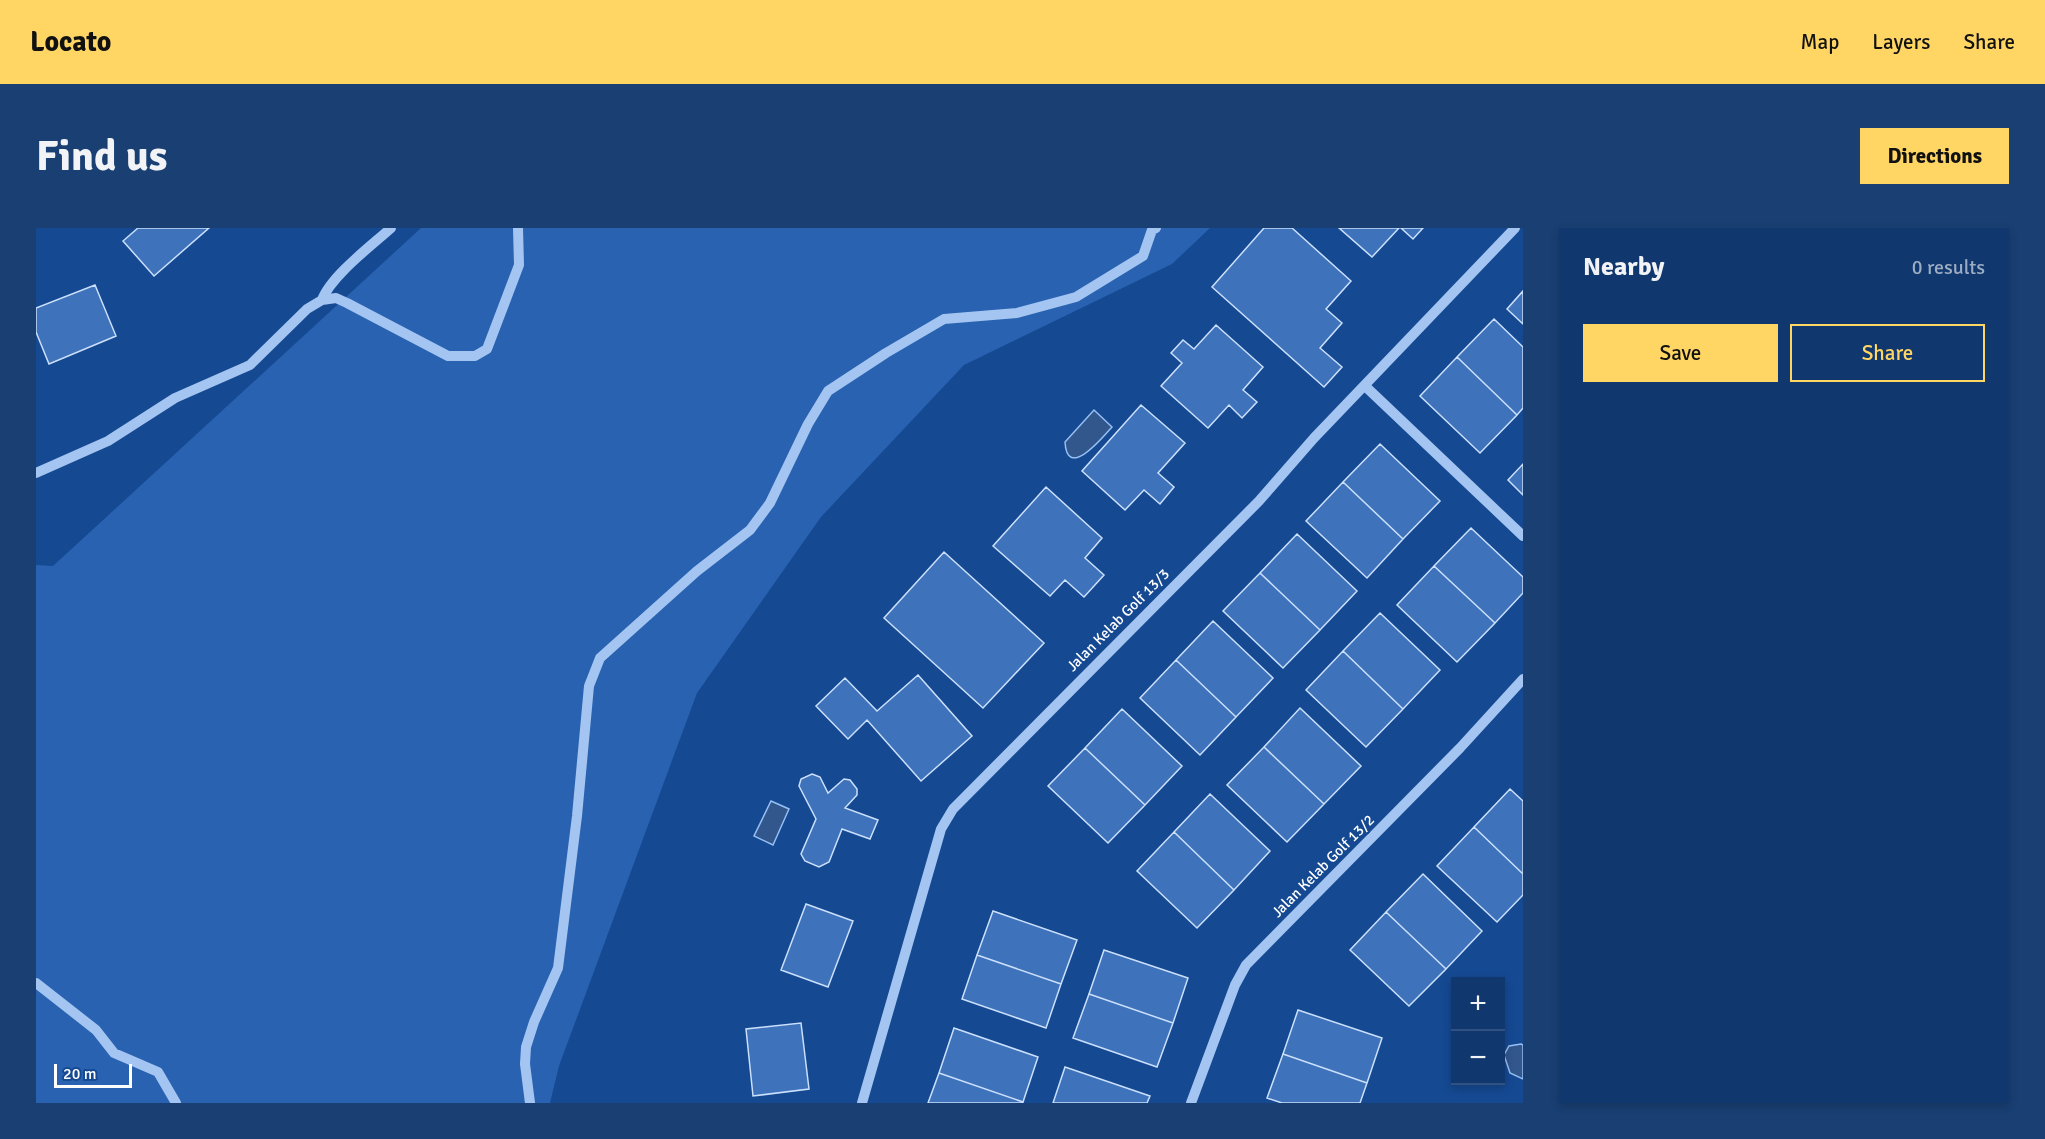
<!DOCTYPE html>
<html lang="en">
<head>
<meta charset="utf-8">
<style>
	body { margin:0; font-family:Signika,sans-serif; background:#193f73; color:#f1f3f6 }
	.controls { position:absolute; right:18px; bottom:18px; display:grid; overflow:hidden; border-radius:0px; box-shadow:0 3px 9px #0003 }
	.controls button { width:54px; height:54px; display:grid; place-items:center; padding:0; border:0; border-bottom:2px solid #305181; background:#10376e; color:#f1f3f6; font:30px sans-serif }
	.scale { position:absolute; left:18px; bottom:15px; width:78px; box-sizing:border-box; padding-left:6px; border:3px solid #fff; border-top:0; font-size:16px; line-height:21px; white-space:nowrap; color:#fff; -webkit-text-stroke:4px #154992; paint-order:stroke }
	.list { margin:0; padding:0; list-style:none }
	h2 { display:flex; justify-content:space-between; align-items:center; height:78px; margin:0; padding:0 24px; font-size:26px }
	h2 small { font-size:20px; font-weight:400; color:#9cacc2 }
	.actions { display:flex; gap:12px; padding:18px 24px }
	.actions a { flex:1; padding:14px 0; border:2px solid #ffd664; border-radius:0px; text-align:center; font-size:21px; color:#ffd664 }
	.actions .main { background:#ffd664; color:#111 }
	.map { position:relative; flex:none; width:1487px; height:875px; overflow:hidden; border-radius:0px }
	header { display:flex; align-items:center; gap:36px; box-sizing:border-box; height:84px; padding:0 30px; background:#ffd664; color:#111 }
	header strong { font-size:28px }
	nav { display:flex; gap:33px; margin-inline-start:auto; font-size:21px }
	.intro { display:flex; align-items:center; justify-content:space-between; box-sizing:border-box; height:144px; padding:0 36px }
	h1 { margin:0; font-size:42px }
	.button { padding:15px 27px; border-radius:0px; background:#ffd664; color:#111; font-size:21px; font-weight:700 }
	main { display:flex; gap:36px; padding:0 36px }
	aside { flex:1; background:#10376e; border-radius:0px; box-shadow:0 3px 9px #0003 }
	.map>svg:first-child { display:block }
	.green { fill:#2862b1 }
	.water { fill:#32578d; stroke:#96bff4; stroke-width:1.5 }
	.building { fill:#3e72ba; stroke:#cbe0fc; stroke-width:1.5 }
	.lines { fill:none; stroke-linecap:round; stroke-linejoin:round }
	.minor { stroke:#a4c5f1; stroke-width:10 }
	.labels { text-anchor:middle; dominant-baseline:central; stroke-width:4.5; stroke-linejoin:round; paint-order:stroke }
	.street-label { font-size:15px; fill:#fff; stroke:#154992 }
</style>
</head>
<body>
<header>
<strong>Locato</strong>
<nav><a>Map</a><a>Layers</a><a>Share</a></nav>
</header>
<div class="intro"><h1>Find us</h1><a class="button">Directions</a></div>
<main>
<div class="map">
<svg width="1487" height="875" viewBox="0 0 1487 875">
	<rect width="100%" height="100%" fill="#154992"/>
	<path class="green" d="M385,0h789l-38,36 -208,101 -143,152 -124,176 -138,373 -9,37h-514v-538l17,1z"/>
	<path class="water" d="M1058,182l18,17c-9,10 -45,54 -47,15z
		M735,573l18,8 -16,36 -19,-9z
		M1485,816l2,1v34l-13,-6 -6,-18 5,-9z"/>
	<path class="building" d="M102,0h71l-55,48 -31,-35z
		M1228,0h28l59,53 -25,28 16,14 -22,25 22,19 -18,20 -112,-100z
		M1303,0h60l-27,29z
		M1365,0h22l-10,11z
		M59,57l21,51 -67,28 -13,-32v-24z
		M1487,63v33l-16,-15z
		M1458,91l29,28v61l-6,7 -60,-58z
		M1180,97l47,42 -20,23 14,12 -15,16 -13,-13 -21,23 -47,-42 21,-23 -11,-10 12,-13 11,9z
		M1421,129l60,58 -37,38 -60,-57z
		M1105,177l44,38 -27,30 16,14 -14,17 -16,-14 -19,20 -43,-39z
		M1344,216l60,57 -37,38 -60,-57z
		M1487,236v31l-15,-15z
		M1307,254l60,57 -36,39 -61,-57z
		M1010,259l56,51 -17,20 19,17 -20,22 -19,-17 -15,16 -57,-50z
		M1435,300l52,49v16l-28,30 -61,-57z
		M1261,306l60,57 -37,39 -60,-57z
		M908,324l100,91 -61,65 -99,-90z
		M1398,338l61,57 -38,39 -60,-57z
		M1224,345l60,57 -37,38 -60,-57z
		M1344,385l60,57 -37,39 -60,-58z
		M1177,393l60,57 -37,39 -60,-57z
		M1307,423l60,58 -37,38 -60,-57z
		M1140,432l60,57 -36,38 -60,-57z
		M882,447l54,61 -51,45 -54,-61 -19,19 -32,-33 29,-28 32,33z
		M1264,480l61,58 -37,38 -60,-57z
		M1086,481l60,57 -37,39 -60,-57z
		M1228,519l60,57 -37,38 -60,-57z
		M1049,520l60,57 -37,38 -60,-57z
		M776,546l8,3 8,16 16,-14 6,1 7,9v6l-12,13 33,12 -8,19 -28,-10 -13,33 -10,5 -14,-6 -4,-7 15,-35 -17,-33 2,-7z
		M1474,561l13,12v73l-49,-47z
		M1174,566l60,57 -36,39 -60,-58z
		M1438,599l49,47v21l-26,27 -60,-56z
		M1138,604l60,58 -37,38 -60,-57z
		M1387,646l59,57 -36,38 -60,-57z
		M770,676l47,17 -25,66 -47,-17z
		M957,683l84,29 -16,44 -84,-29z
		M1350,684l60,57 -37,37 -59,-56z
		M1068,722l84,28 -15,45 -84,-29z
		M941,727l84,29 -15,44 -84,-29z
		M1053,766l84,29 -16,44 -84,-29z
		M1262,782l84,28 -15,45 -84,-29z
		M765,795l8,66 -56,7 -7,-67z
		M918,800l84,29 -15,45 -84,-29z
		M1247,826l84,29 -7,20h-78l-15,-5z
		M1029,839l85,29 -3,7h-94z
		M903,845l84,29 -1,1h-94z"/>
	<g class="lines">
		<path class="minor" d="M286,72c9,-24 49,-54 69,-72
			M1329,158l158,150
			M0,245l72,-32 67,-43 75,-33 57,-56 15,-9 14,-2 11,5 101,53h27l12,-7 32,-84 -1,-37
			M0,755l60,47 18,23 44,19 18,31
			M494,875l-5,-39 1,-17 8,-25 24,-54 19,-152 12,-130 11,-28 97,-87 53,-41 20,-27 38,-79 20,-33 58,-38 58,-34 73,-6 59,-16 67,-41 9,-26 4,-2
			M826,875l79,-274 12,-20 306,-308 55,-63 201,-210
			M1155,875l44,-118 11,-20 214,-217 63,-69"/>
	</g>
	<g class="labels">
		<g class="street-label">
			<text transform="translate(1082 392) rotate(-45)">Jalan Kelab Golf 13/3</text>
			<text transform="translate(1287 638) rotate(-45)">Jalan Kelab Golf 13/2</text>
		</g>
	</g>
</svg>
<div class="controls">
<button>+</button>
<button>−</button>
</div>
<div class="scale">20 m</div>
</div>
<aside>
<h2>Nearby<small>0 results</small></h2>
<ul class="list">
</ul>
<div class="actions"><a class="main">Save</a><a>Share</a></div>
</aside>
</main>
</body>
</html>
